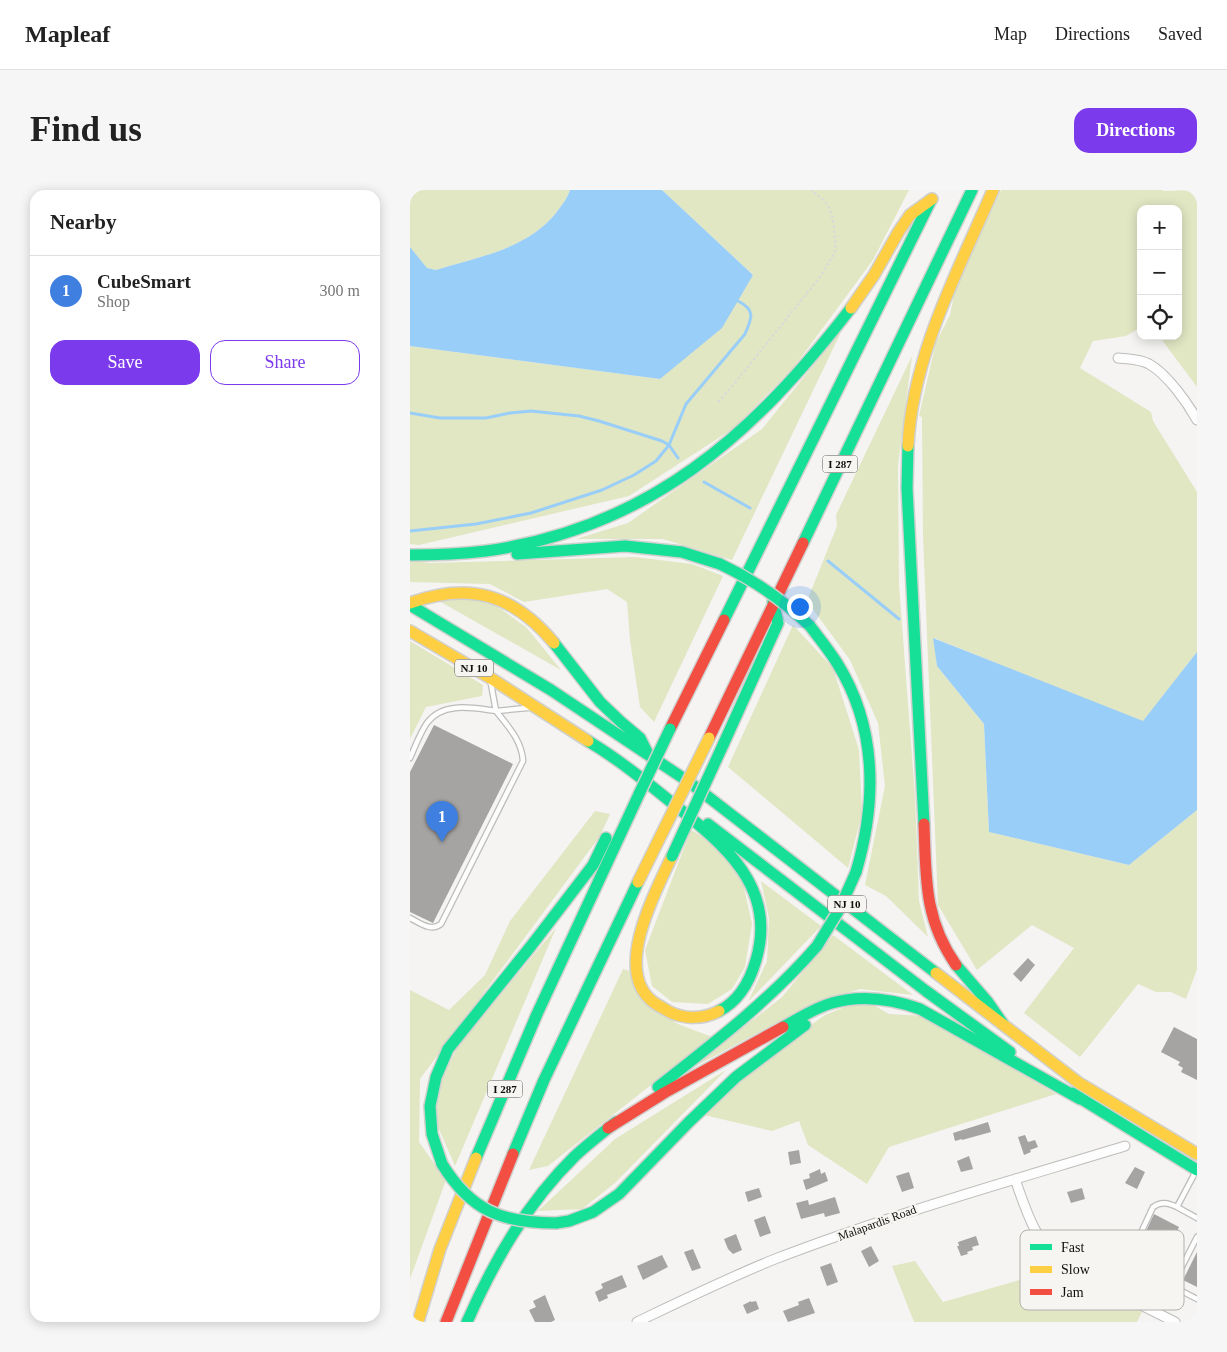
<!DOCTYPE html>
<html lang="en">
<head>
<meta charset="utf-8">
<style>
	body { margin:0; font-family:"Times New Roman",serif; background:#f6f6f6; color:#222 }
	.controls { position:absolute; right:15px; top:15px; display:grid; overflow:hidden; border-radius:10px; box-shadow:0 2px 12px #0003 }
	.controls button { width:45px; height:45px; display:grid; place-items:center; padding:0; border:0; border-bottom:1px solid #e0e0e0; background:#fff; color:#222; font:25px sans-serif }
	.you { position:absolute; left:389px; top:416px; width:18px; height:18px; margin:-12px; border:4px solid #fff; border-radius:50%; background:#1a73e8; box-shadow:0 0 0 8px #1a73e833 }
	.badge { display:grid; place-items:center; width:32px; height:32px; border-radius:50%; background:#7c3aed; color:#fff; font-size:16px; font-weight:700 }
	.pin { position:absolute; translate:-50% -41px; filter:drop-shadow(0 1px 2px #0008) }
	.pin::after { content:''; position:absolute; top:26px; width:18px; height:15px; background:inherit; clip-path:polygon(0 0,100% 0,50% 100%) }
	.list { margin:0; padding:0; list-style:none }
	h2 { display:flex; justify-content:space-between; align-items:center; height:65px; margin:0; padding:0 20px; font-size:21px }
	h2 small { font-size:16px; font-weight:400; color:#767676 }
	.list li { display:grid; grid-template-columns:32px 1fr auto; gap:15px; align-items:center; box-sizing:border-box; height:70px; padding:0 20px; border-top:1px solid #e0e0e0 }
	.list b { display:block; font-size:19px; white-space:nowrap }
	.list p { margin:0; font-size:16px; white-space:nowrap; color:#767676 }
	.list em { font-size:16px; font-style:normal; color:#767676 }
	.actions { display:flex; gap:10px; padding:15px 20px }
	.actions a { flex:1; padding:11px 0; border:1px solid #7c3aed; border-radius:15px; text-align:center; font-size:18px; color:#7c3aed }
	.actions .main { background:#7c3aed; color:#fff }
	.icon { flex:none; width:28px; height:28px; fill:none; stroke:currentColor; stroke-width:2; stroke-linecap:round; stroke-linejoin:round }
	.map { position:relative; flex:none; width:787px; height:1132px; overflow:hidden; border-radius:15px }
	header { display:flex; align-items:center; gap:30px; box-sizing:border-box; height:70px; padding:0 25px; background:#fff; border-bottom:1px solid #e0e0e0 }
	header strong { font-size:24px }
	nav { display:flex; gap:28px; margin-inline-start:auto; font-size:18px }
	.intro { display:flex; align-items:center; justify-content:space-between; box-sizing:border-box; height:120px; padding:0 30px }
	h1 { margin:0; font-size:35px }
	.button { padding:12px 22px; border-radius:15px; background:#7c3aed; color:#fff; font-size:18px; font-weight:700 }
	main { display:flex; gap:30px; padding:0 30px }
	aside { flex:1; background:#fff; border-radius:15px; box-shadow:0 2px 12px #0003 }
	.map>svg:first-child { display:block }
	.green { fill:#e1e6c3 }
	.water { fill:#99cef8 }
	.lines { fill:none; stroke-linecap:round; stroke-linejoin:round }
	.stream { stroke:#99cef8; stroke-width:3 }
	.building { fill:#a5a4a2 }
	.lane-casing { stroke:#bcbcba; stroke-width:7 }
	.street-casing { stroke:#bcbcba; stroke-width:11 }
	.fast-casing { stroke:#d0d0cf; stroke-width:14 }
	.slow-casing { stroke:#d0d0cf; stroke-width:14 }
	.jam-casing { stroke:#d0d0cf; stroke-width:14 }
	.path { stroke:#d9d9d8; stroke-width:2; stroke-dasharray:2.5 2.5; stroke-linecap:butt }
	.lane { stroke:#fefdfd; stroke-width:4.5 }
	.street { stroke:#fefdfd; stroke-width:9 }
	.fast { stroke:#16e098; stroke-width:11 }
	.slow { stroke:#ffcf43; stroke-width:11 }
	.jam { stroke:#f24e42; stroke-width:11 }
	.fast-bridge-casing { stroke:#d0d0cf; stroke-width:14; stroke-linecap:butt }
	.slow-bridge-casing { stroke:#d0d0cf; stroke-width:14; stroke-linecap:butt }
	.fast-bridge { stroke:#16e098; stroke-width:11 }
	.slow-bridge { stroke:#ffcf43; stroke-width:11 }
	.labels { text-anchor:middle; dominant-baseline:central; stroke-width:4.5; stroke-linejoin:round; paint-order:stroke }
	.shield { fill:#f6f5f1; stroke:#545351; stroke-width:1 }
	.shield-label { font-size:11px; font-weight:bold; fill:#0f0e0d }
	.street-label { font-size:12px; fill:#0f0e0d; stroke:#f6f5f1 }
	.key { fill:#f6f5f1; stroke:#b1b0ad; stroke-width:1 }
	.key-label { font-size:14px; fill:#0f0e0d }
</style>
</head>
<body>
<header>
<strong>Mapleaf</strong>
<nav><a>Map</a><a>Directions</a><a>Saved</a></nav>
</header>
<div class="intro"><h1>Find us</h1><a class="button">Directions</a></div>
<main>
<aside>
<h2>Nearby<small></small></h2>
<ul class="list">
<li><span class="badge" style="background:#3f7fe0">1</span><div><b>CubeSmart</b><p>Shop</p></div><em>300 m</em></li>
</ul>
<div class="actions"><a class="main">Save</a><a>Share</a></div>
</aside>
<div class="map">
<svg width="787" height="1132" viewBox="0 0 787 1132">
	<rect width="100%" height="100%" fill="#f5f4f2"/>
	<path class="green" d="M0,0h160c-3,9 -8,15 -14,23 -29,36 -78,44 -120,57l-9,-2 -17,-21z
		M252,0h247l-36,70 -79,107 -60,61 -105,68 -210,49 -9,-1v-198l250,33 93,-104z
		M591,0h161l1,1 34,-1v197l-38,-51h19v-127h-37v118l-15,9 -33,5 -13,27 71,44 2,9 44,71v160l-54,70 -209,-84 3,28 47,58 5,108 140,33 68,-55v159l-11,30 -15,-7h-15l-18,-8 -58,73 -56,-44 50,-65 -42,-23 -55,45 -39,-65 -15,-369 -1,-119 -3,-1 17,-74 14,-27 5,-26z
		M432,140l-110,230 -69,-21h-87l52,-16 134,-94z
		M502,166l-14,109 1,120 16,211 4,105 9,36 -42,-41 -21,-11 20,-99 -7,-63 -28,-63 -43,-59 30,-75 -1,-11z
		M225,367l57,7 31,12 -69,146 -14,-15 -10,-67 -3,-38 -20,-13 -83,13 -34,-18 -80,-2v-22l20,3z
		M62,408l26,9 28,20 35,43 -122,-69z
		M383,435l40,43 26,82 3,63 -14,55 -120,-101z
		M0,451l73,44 -1,11 -56,11 -16,32z
		M185,621l15,3 -10,22 -180,243 -1,63 27,38 -36,99v-289l39,20 36,-35 25,-54z
		M281,640l12,7 20,17 20,29 9,41 -7,43 -13,22 -24,15 -36,-2 -20,-16 -7,-36z
		M351,691l60,45 -73,76 19,-41 2,-43z
		M146,738l-101,238 -20,-46 6,-40 17,-34z
		M423,745l80,60 -53,-6 -48,15 -122,65 92,-72z
		M213,779l7,2 12,30 36,23 34,13 -164,129 -19,4z
		M460,813l19,11 36,2 131,78 -167,53 -22,37 -59,-39 -9,-24 -27,10 -68,-16 55,-53 66,-47 22,-9z
		M316,880l-111,113 -33,26 -44,2 77,-72z
		M505,1071l28,41 122,-35 77,45 -5,10h-223l-22,-56z"/>
	<path class="water" d="M160,0h92l91,85 -31,53 -62,51 -250,-33v-99l17,21 9,2c42,-13 91,-21 120,-57 6,-8 11,-14 14,-23z
		M523,448l210,83 54,-69v158l-68,55 -140,-33 -5,-108 -47,-58z"/>
	<g class="lines">
		<path class="stream" d="M0,223l30,5h46l24,-5 21,-2 48,5 20,5 63,20 7,4 9,13
			M294,292l46,26
			M0,341l66,-7 55,-11 71,-23 32,-15 22,-14 13,-16 17,-41 59,-70c7,-16 11,-24 -7,-33
			M418,371l71,58"/>
	</g>
	<path class="building" d="M24,535l79,39 -80,159 -23,-11v-140z
		M618,768l7,7 -14,17 -8,-8z
		M764,837l23,12v41l-16,-8 2,-4 -5,-3 2,-3 -19,-10z
		M578,932l3,10 -29,8v-1l-7,2 -2,-8z
		M615,945l3,7 7,-2 3,7 -8,3 1,2 -7,3 -6,-18z
		M389,960l2,13 -11,2 -2,-13z
		M559,966l4,13 -12,3 -4,-11z
		M725,977l10,5 -8,17 -12,-6z
		M410,979l1,5 4,-2 3,9 -22,9 -3,-10 7,-2 -1,-4z
		M499,982l5,16 -12,4 -6,-16z
		M349,998l3,9 -14,5 -3,-10z
		M672,998l3,11 -14,4 -4,-11z
		M425,1007l5,16 -15,4 -1,-4 -23,6 -5,-16 12,-3 1,5z
		M744,1024l25,13 -3,7 3,2 -8,15 -3,-1 -4,7 -7,-4 -1,3 -12,-6 2,-3 -6,-3z
		M355,1026l6,17 -11,4 -6,-17z
		M326,1044l6,16 -9,4 -5,-5 -4,-10z
		M566,1046l3,9 -7,2 1,3 -6,2 1,2 -7,2 -4,-10h2l-1,-4z
		M461,1056l8,15 -10,6 -8,-16z
		M283,1059l8,19 -9,3 -8,-19z
		M787,1062v35l-14,-7z
		M252,1065l6,12 -25,13 -6,-14z
		M421,1073l7,19 -11,4 -7,-19z
		M212,1085l5,12 -20,8 1,3 -9,4 -4,-10 8,-4 -2,-4z
		M135,1105l10,25 -4,2h-16l-6,-12 7,-3 -3,-6z
		M399,1108l6,15 -27,9 -5,-11 16,-6 -1,-3z
		M341,1111v1l5,-1 3,8 -12,5 -4,-9z"/>
	<g class="lines">
		<defs>
			<path id="lane" d="M81,494l5,27 31,-3
				M0,568c5,-11 10,-25 17,-35 16,-22 46,-15 69,-12 12,15 26,30 27,50l-82,163c-10,8 -21,-1 -31,-6
				M786,981l-19,36 20,11
				M764,1092c-12,-6 -42,-16 -42,-30l21,-45c9,-6 15,-4 24,0
				M762,1096l25,13
				M748,1124l39,-77"/>
			<path id="street" d="M708,168c10,1 23,1 31,6 18,10 38,38 48,56
				M605,989c12,35 21,63 50,88l110,55
				M227,1132c46,-22 91,-44 138,-63 114,-44 232,-77 350,-113"/>
			<path id="fast" d="M498,256l-1,42 17,336
				M393,353l169,-353
				M107,364l108,-8 57,6 38,12
				M0,365c25,0 51,-1 76,-4 164,-23 267,-116 365,-243
				M0,415l141,85 138,92 247,191
				M314,430l207,-420
				M400,436c9,12 19,24 27,37 40,64 40,138 19,209
				M144,453l46,59 21,20 19,16 8,16
				M178,551c30,18 56,39 83,61 51,41 107,84 85,158 -6,21 -17,41 -37,51
				M313,555l55,-122 -5,-21
				M298,634l218,167 84,61
				M546,775l31,36 16,23
				M373,837c15,-8 31,-19 49,-24 28,-8 60,-4 88,6l160,90
				M248,897c56,-44 112,-87 159,-141
				M662,903l125,77
				M103,964l31,-74 94,-198
				M66,968l61,-144 103,-222
				M32,974l-10,-30 -2,-28 6,-29 12,-28 83,-103 62,-81 13,-27
				M146,1033l13,-2 24,-9 26,-18 70,-72 47,-45 69,-52
				M57,1132c27,-61 60,-119 108,-166 13,-12 27,-23 41,-34"/>
			<path id="slow" d="M441,118l23,-33 25,-44 11,-16 22,-16
				M498,256c4,-90 50,-175 85,-256
				M0,413c60,-22 104,-8 144,40
				M0,441l82,48 96,62
				M262,666c-16,35 -59,113 -20,145 5,4 11,7 16,10 16,9 36,8 51,0
				M526,783l143,110 118,71
				M8,1132l22,-73 36,-91"/>
			<path id="jam" d="M260,539l54,-109
				M299,548l94,-195
				M514,634c2,54 0,95 32,141
				M198,938l56,-35 119,-66
				M36,1132l67,-168"/>
		</defs>
		<use href="#lane" class="lane-casing"/>
		<use href="#street" class="street-casing"/>
		<use href="#fast" class="fast-casing"/>
		<use href="#slow" class="slow-casing"/>
		<use href="#jam" class="jam-casing"/>
		<path class="path" d="M308,212l16,-18 86,-107 16,-27 -3,-31 -3,-9 -5,-9 -14,-11"/>
		<use href="#lane" class="lane"/>
		<use href="#street" class="street"/>
		<use href="#fast" class="fast"/>
		<use href="#slow" class="slow"/>
		<use href="#jam" class="jam"/>
		<defs>
			<path id="fast-bridge" d="M310,374c34,16 63,36 90,62
				M230,602l30,-63
				M262,666l51,-111
				M407,756l22,-36 17,-38
				M32,974c29,47 60,59 114,59"/>
			<path id="slow-bridge" d="M228,692l71,-144"/>
		</defs>
		<use href="#fast-bridge" class="fast-bridge-casing"/>
		<use href="#slow-bridge" class="slow-bridge-casing"/>
		<use href="#fast-bridge" class="fast-bridge"/>
		<use href="#slow-bridge" class="slow-bridge"/>
	</g>
	<g class="labels">
		<g class="shield">
			<rect x="412.5" y="265.5" width="35" height="17" rx="4"/>
			<rect x="45" y="469.5" width="38" height="17" rx="4"/>
			<rect x="418" y="705.5" width="38" height="17" rx="4"/>
			<rect x="77.5" y="890.5" width="35" height="17" rx="4"/>
		</g>
		<g class="shield-label">
			<text x="430" y="274">I 287</text>
			<text x="64" y="478">NJ 10</text>
			<text x="437" y="714">NJ 10</text>
			<text x="95" y="899">I 287</text>
		</g>
		<g class="street-label">
			<text transform="translate(467 1033) rotate(-20)">Malapardis Road</text>
		</g>
	</g>
	<rect x="610" y="1040" width="164" height="80" rx="8" class="key"/>
	<rect x="620" y="1054" width="22" height="6" fill="#16e098"/>
	<rect x="620" y="1076" width="22" height="7" fill="#ffcf43"/>
	<rect x="620" y="1099" width="22" height="6" fill="#f24e42"/>
	<g class="key-label">
		<text x="651" y="1062">Fast</text>
		<text x="651" y="1084">Slow</text>
		<text x="651" y="1107">Jam</text>
	</g>
</svg>
<div class="controls">
<button>+</button>
<button>−</button>
<button><svg class="icon" aria-label="locate" viewBox="0 0 24 24"><circle cx="12" cy="12" r="6"/><path d="M12 2v4M12 18v4M2 12h4M18 12h4"/></svg></button>
</div>
<div class="you"></div>
<div class="pin badge" style="left:32px;top:652px;background:#3f7fe0">1</div>
</div>
</main>
</body>
</html>
